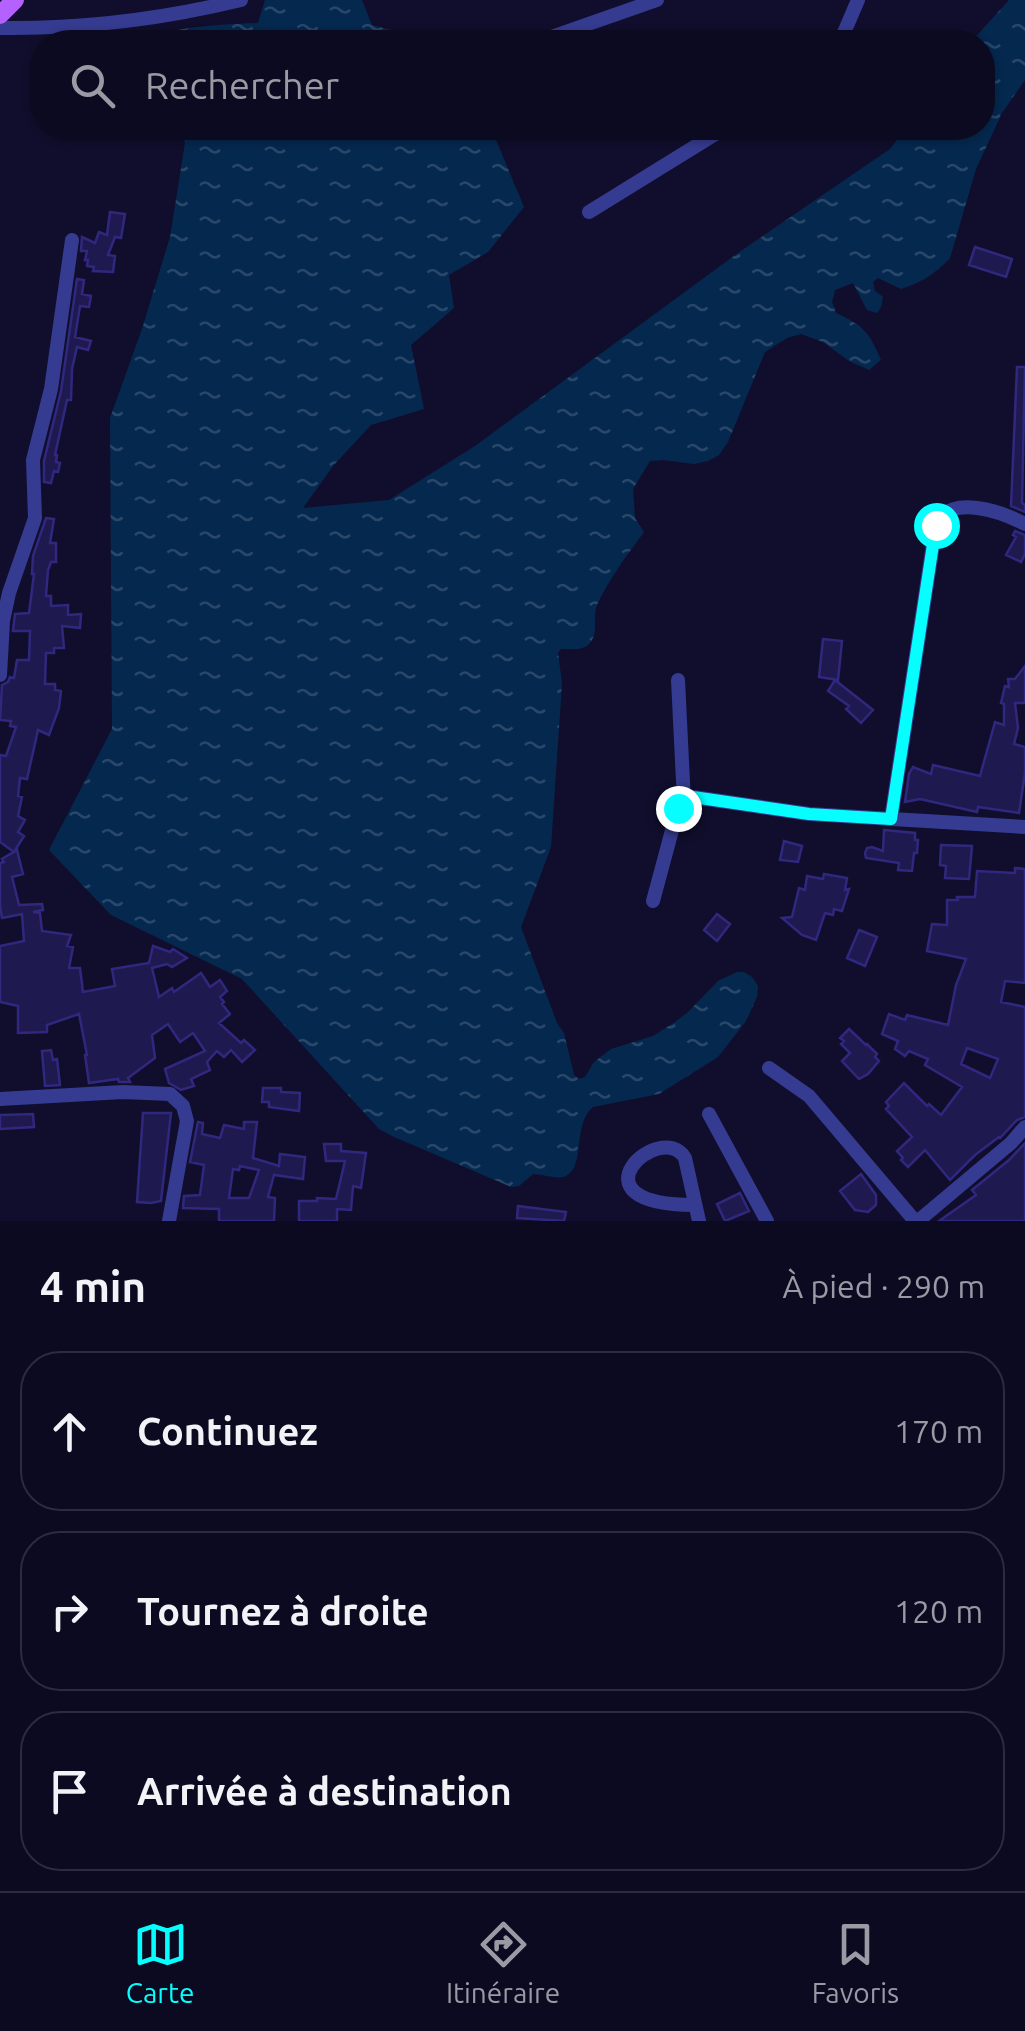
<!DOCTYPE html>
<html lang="fr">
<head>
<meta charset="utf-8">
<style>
	body { margin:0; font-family:Ubuntu,sans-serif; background:#15132a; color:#f1f3f6 }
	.stop { position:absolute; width:30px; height:30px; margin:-22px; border:8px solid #06fffe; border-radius:50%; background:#fff }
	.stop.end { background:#06fffe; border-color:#fff; box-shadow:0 2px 10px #0008 }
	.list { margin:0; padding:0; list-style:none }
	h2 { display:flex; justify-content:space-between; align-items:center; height:130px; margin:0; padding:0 40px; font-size:42px }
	h2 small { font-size:32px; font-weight:400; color:#9a9aa5 }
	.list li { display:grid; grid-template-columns:65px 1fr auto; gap:30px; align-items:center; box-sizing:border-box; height:160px; margin:0 20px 20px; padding:0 20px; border:2px solid #2c2b3f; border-radius:40px }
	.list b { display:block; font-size:38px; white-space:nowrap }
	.list em { font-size:32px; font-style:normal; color:#9a9aa5 }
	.icon { flex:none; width:55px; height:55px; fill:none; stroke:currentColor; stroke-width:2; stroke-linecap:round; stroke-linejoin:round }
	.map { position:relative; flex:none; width:1025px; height:1221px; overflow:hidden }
	.search { position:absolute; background:#0c0a21; box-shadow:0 2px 8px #0004; left:30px; right:30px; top:30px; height:110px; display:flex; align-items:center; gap:25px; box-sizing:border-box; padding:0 35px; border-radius:40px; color:#9a9aa5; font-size:38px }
	.sheet { height:670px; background:#0c0a21 }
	nav { display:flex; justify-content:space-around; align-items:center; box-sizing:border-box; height:140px; border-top:2px solid #2c2b3f; background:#0c0a21; font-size:28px; color:#9a9aa5 }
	nav a { display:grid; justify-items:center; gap:5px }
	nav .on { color:#06fffe }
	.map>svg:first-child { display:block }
	.water { fill:url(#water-ripples) }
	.building { fill:#1e194f; stroke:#30287e; stroke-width:2.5; fill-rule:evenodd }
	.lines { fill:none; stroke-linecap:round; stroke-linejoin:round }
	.minor { stroke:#353b90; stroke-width:14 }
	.major { stroke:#b461ff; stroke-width:18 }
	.route { stroke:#06fffe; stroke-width:12 }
</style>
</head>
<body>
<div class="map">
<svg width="1025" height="1221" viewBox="0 0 1025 1221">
	<defs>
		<pattern id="water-ripples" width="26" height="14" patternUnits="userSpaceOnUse" patternTransform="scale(2.5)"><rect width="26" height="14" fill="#05284f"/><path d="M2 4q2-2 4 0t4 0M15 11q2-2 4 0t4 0" fill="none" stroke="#294769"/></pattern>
	</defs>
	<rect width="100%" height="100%" fill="#100e2c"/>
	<path class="water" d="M265,0h97l10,25 66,17h-301c39,-16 79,-17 121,-19z
		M1009,0h16v80l-23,33 -26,56 -26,89c-14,15 -29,25 -49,31l-23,-11 -5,4 2,9 8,6 -2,10 -4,6 -10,-3 -14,-27 -18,7 -3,12 4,11c28,13 33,19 45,47l-12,10 -20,-9 -26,-19 -22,-8 -14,4 -22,14 -37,90 -9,13 -11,6 -14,3 -31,-4 -13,1 -17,28 2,29 9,14c-17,23 -35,47 -47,73 -5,12 2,27 -7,38 -7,8 -18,6 -29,6l-3,4 4,30 -11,164 -30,80 36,96 7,10 10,42 5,4 6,-2 9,-15 17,-13 42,-13 22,-14 13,-10 30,-31 19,-9h7l8,5 6,9 -1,11 -11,24 -28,36 -59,37 -66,13c-21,17 -7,58 -27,69 -9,4 -23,-2 -33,-2l-14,12 -8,1 -117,-50 -15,-8 -137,-150 -131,-64 -62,-65 63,-121 -2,-311 32,-89 28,-92 15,-94 -5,-15h311l33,79 -36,45 -39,23 5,33 -43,37 13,64 -53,16 -38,41 -30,42 86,-8 86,-54 263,-193 152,-104 16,-21h76v-86h-11z"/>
	<path class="building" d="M110,212l15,2 -4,24 -6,-1 -7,18 7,1 -2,16 -20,-1 1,-4 -7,-1 1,-6h-3l2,-9h-6l1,-14 13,6 4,-11 8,3z
		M975,247l37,12 -6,18 -37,-12z
		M77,279l7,1 -2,14 9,2 -2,11 -9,-1 -5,31 16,4 -3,9 -11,-3 -5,22 -1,31h-4l-12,55h2l-1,7 4,1 -2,9 -4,-1 -3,12 -7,-1v-21l17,-70z
		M1017,367h8l-3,136 3,2v7l-14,-6z
		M46,518l8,1 -4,24h6v19h-5l-3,8 -2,26h5v10l17,-1v10l13,-1 -1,14 -18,-2 2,22h-10v5h-8l-1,31h10v6l6,1 -2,17 -10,27 -11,-5 -11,49 -7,-1 -2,18 4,1 -4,19 7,4 -7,12 6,4 -10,16 -14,-10v-87l6,1 10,-29 -6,-1 1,-5 -11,-1 2,-35 6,-3 2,-5 4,1 3,-18h12l1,-29h-17l1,-9 1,-8 14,-1 5,-39h-2l1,-18z
		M1015,531l10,4v19l-4,8 -15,-7 10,-18 -3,-2z
		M823,639l19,2 -4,39 -19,-3z
		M1025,666v37h-10l3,25 -4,16 11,3v26l-6,40 -41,-6 -1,5 -57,-13 -15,3 4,-28 4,-7 18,7 2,-9 47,11 15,-54 9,3v-21l-3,-1 4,-17 4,1 -1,-8h7z
		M835,680l38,30 -12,13 -15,-14 3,-3 -21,-15z
		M884,830l31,3v7h3l-1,13h-3l-2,18 -14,-1 1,-7 -33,-5 -1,-5 2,-5 5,-1 11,4z
		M784,841l18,5 -4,16 -18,-2z
		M941,845l31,1 -3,33 -24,-1 1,-12 -6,-1z
		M17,850l6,24 -11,3 7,28 23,-1 1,6 -10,2 7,1 2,18 29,4 -4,11 6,1 -4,21h11l3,24 32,-6 -3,-17 37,-6 4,-17 17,6 3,-3 14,9 -15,9 -5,-3 -15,4 7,29 13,-9 2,4 27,-19 9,14 10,-7 7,11 -7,6 4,5 -2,2 8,10 -11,9 22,20 3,-3 11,10 -13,12 -11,-12 -7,7 -7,-6 -10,11 3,8 -19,9 3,7 -13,4 -12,-7 -4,-14 40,-18 -12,-18 -13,9 -12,-18 -16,11 3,23 -27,20 2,4h-11l-1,-3 -29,4 -4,-28h2l-8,-41 -32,11v7l-29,1v-27l-18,-4v-56l24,-5 -2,-27 -20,4 -2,-13v-42l4,-1 -2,-3z
		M1015,868l10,1v114l-20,-2 -4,21 24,5v110l-8,3 -17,18 -1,-1 -24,18 -25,25 -25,-30 -17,17 -7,-7 2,-2 -6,-7 15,-14 -26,-28 3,-3 -3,-4 18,-19 23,23 2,-2 12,11 21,-28 -37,-22 3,-6 -19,-8 -4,5 -10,-7 3,-8 -16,-7 7,-20 16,6 2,-5 41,10 8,-40 10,-26 -39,-8 5,-27 15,1v-25h11l-1,-3h18l2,-26 38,2zM967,1048l31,11 -8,19 -29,-14z
		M824,874l23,4 -2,12 4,-1 -7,22 -8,-2 -1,6 -8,-2 -9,27 -14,-5 -20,-17 10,-1 7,-29 6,2 2,-14 16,3z
		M717,914l13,10 -13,17 -13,-11z
		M859,930l18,7 -12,29 -18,-8z
		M849,1029l17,16 1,-1 10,10 -2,3 4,4 -11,13 -9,5 -17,-18 8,-8 -9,-9 3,-3 -4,-3z
		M51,1050l2,10 4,-1 3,26 -15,1 -3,-35z
		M263,1088h18v4l19,1 -1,18 -30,-4v-5h-7z
		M143,1113h28l-10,88 -10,2 -14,-1z
		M33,1114l1,13 -34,2v-14z
		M198,1122l5,1 -1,11 18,4 4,-13 20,4v-7h13l-4,36 26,8 1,-12 25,3 -2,22 -29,-4 -6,22 7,1 -1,23h-55v-12l-36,-1 1,-12 16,-1 4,-30 -14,-3zM240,1166l19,4 -10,28h-20l4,-29 6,1z
		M1025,1143v78h-86l37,-26 -4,-5 37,-30z
		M324,1144h17v7l25,2 -5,35 -8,-2 -2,24 -14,-1v12h-38v-20h18v-3l19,1 9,-38h-19z
		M861,1174l15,21v10l-8,7 -13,-2 -15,-19z
		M740,1193l9,18 -24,10 -8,-17z
		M518,1206l48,6 -2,9 -47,-3z"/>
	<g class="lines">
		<path class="minor" d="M0,28c80,1 163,-9 241,-28
			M537,42l120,-42
			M840,42l18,-42
			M589,212l136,-84
			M0,675l3,-54 6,-28 26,-75 -2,-58 18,-71 21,-149
			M678,680l6,122
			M891,819l45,-294c14,-32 66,-13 89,-1
			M653,901l25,-93 15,-11 116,17 216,13
			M769,1068l40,28 106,125
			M0,1099l123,-7 47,2 13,12 4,15 -18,100
			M709,1114l58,107
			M694,1205c-129,0 -33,-87 -9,-47l14,63
			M918,1221l93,-78 14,-16"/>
		<path class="major" d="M0,15l15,-15"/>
	</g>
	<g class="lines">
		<path class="route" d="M678,808l15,-11 116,17 82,5 45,-294"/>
	</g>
</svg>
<div class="stop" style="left:936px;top:525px"></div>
<div class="stop end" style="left:678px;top:808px"></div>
<div class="search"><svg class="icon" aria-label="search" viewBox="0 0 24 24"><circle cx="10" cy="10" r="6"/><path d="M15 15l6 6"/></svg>Rechercher</div>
</div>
<section class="sheet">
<h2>4 min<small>À pied · 290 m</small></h2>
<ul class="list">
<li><svg class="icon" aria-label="ahead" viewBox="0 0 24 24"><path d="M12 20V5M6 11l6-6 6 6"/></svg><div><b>Continuez</b></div><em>170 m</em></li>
<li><svg class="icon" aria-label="right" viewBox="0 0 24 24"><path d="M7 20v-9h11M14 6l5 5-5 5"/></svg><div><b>Tournez à droite</b></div><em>120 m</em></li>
<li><svg class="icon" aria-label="arrive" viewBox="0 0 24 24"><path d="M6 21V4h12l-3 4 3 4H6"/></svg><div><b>Arrivée à destination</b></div></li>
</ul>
</section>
<nav>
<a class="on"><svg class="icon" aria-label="map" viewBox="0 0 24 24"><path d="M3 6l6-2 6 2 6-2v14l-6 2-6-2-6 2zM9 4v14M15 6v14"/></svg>Carte</a>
<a><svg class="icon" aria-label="directions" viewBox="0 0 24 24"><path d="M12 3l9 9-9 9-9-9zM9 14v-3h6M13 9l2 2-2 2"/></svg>Itinéraire</a>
<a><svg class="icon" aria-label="saved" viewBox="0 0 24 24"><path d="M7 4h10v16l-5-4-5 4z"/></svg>Favoris</a>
</nav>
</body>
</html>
